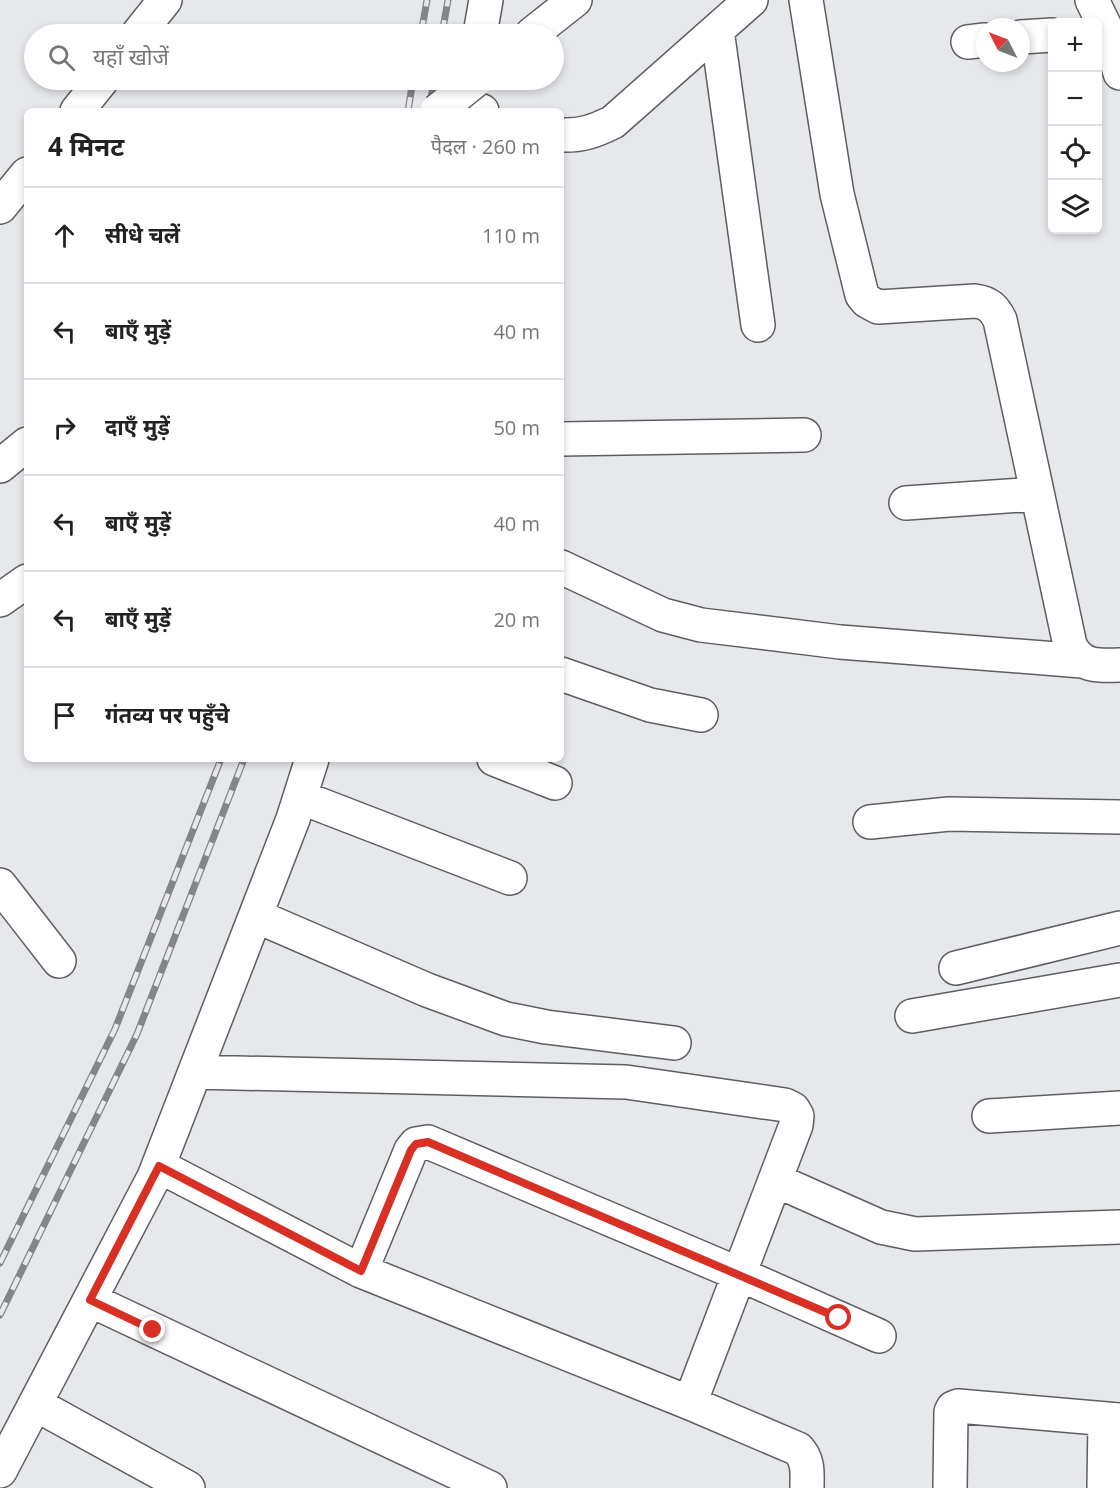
<!DOCTYPE html>
<html lang="hi">
<head>
<meta charset="utf-8">
<style>
	body { margin:0; font-family:"Open Sans","Noto Sans Devanagari",sans-serif; background:#f2f2f2; color:#222 }
	.controls { position:absolute; right:18px; top:18px; display:grid; overflow:hidden; border-radius:9px; box-shadow:0 3px 9px #0003 }
	.controls button { width:54px; height:54px; display:grid; place-items:center; padding:0; border:0; border-bottom:2px solid #e0e0e0; background:#fff; color:#222; font:30px sans-serif }
	.compass { position:absolute; left:976px; top:18px; width:54px; height:54px; border-radius:50%; background:#fff; box-shadow:0 3px 9px #0003; rotate:312deg }
	.stop { position:absolute; width:18px; height:18px; margin:-14px; border:4px solid #d93025; border-radius:50%; background:#fff }
	.stop.end { background:#d93025; border-color:#fff; box-shadow:0 2px 6px #0008 }
	.list { margin:0; padding:0; list-style:none }
	h2 { display:flex; justify-content:space-between; align-items:center; height:78px; margin:0; padding:0 24px; font-size:26px }
	h2 small { font-size:20px; font-weight:400; color:#767676 }
	.list li { display:grid; grid-template-columns:39px 1fr auto; gap:18px; align-items:center; box-sizing:border-box; height:96px; padding:0 24px; border-top:2px solid #e0e0e0 }
	.list b { display:block; font-size:22px; white-space:nowrap }
	.list em { font-size:20px; font-style:normal; color:#767676 }
	.icon { flex:none; width:33px; height:33px; fill:none; stroke:currentColor; stroke-width:2; stroke-linecap:round; stroke-linejoin:round }
	.map { position:relative; flex:none; width:1120px; height:1488px; overflow:hidden }
	.search { position:absolute; background:#fff; box-shadow:0 3px 9px #0003; left:24px; top:24px; width:540px; height:66px; display:flex; align-items:center; gap:15px; box-sizing:border-box; padding:0 21px; border-radius:33px; color:#767676; font-size:22px }
	.panel { position:absolute; background:#fff; box-shadow:0 3px 9px #0003; left:24px; top:108px; width:540px; height:654px; border-radius:9px }
	.map>svg:first-child { display:block }
	.lines { fill:none; stroke-linecap:round; stroke-linejoin:round }
	.minor-casing { stroke:#5d5e61; stroke-width:36 }
	.secondary-casing { stroke:#5d5e61; stroke-width:36 }
	.primary-casing { stroke:#5d5e61; stroke-width:36 }
	.minor { stroke:#fff; stroke-width:33 }
	.secondary { stroke:#fff; stroke-width:33 }
	.primary { stroke:#fff; stroke-width:33 }
	.rail-casing { stroke:#848587; stroke-width:7 }
	.rail { stroke:#e7e8eb; stroke-width:4.5; stroke-dasharray:14; stroke-linecap:butt }
	.primary-bridge-casing { stroke:#5d5e61; stroke-width:36; stroke-linecap:butt }
	.primary-bridge { stroke:#fff; stroke-width:33 }
	.route { stroke:#d93025; stroke-width:8 }
</style>
</head>
<body>
<div class="map">
<svg width="1120" height="1488" viewBox="0 0 1120 1488">
	<rect width="100%" height="100%" fill="#e7e8eb"/>
	<g class="lines">
		<defs>
			<path id="minor" d="M806,0l31,194 25,101 5,6 11,6 97,-6c14,2 19,7 25,19l70,325c10,22 28,21 50,20
				M1092,0l18,37 10,36
				M717,30l41,295
				M480,34l6,-34
				M1021,37l31,-2
				M968,42l17,-2
				M469,107l13,4
				M561,135c20,1 34,-4 52,-13l138,-122
				M561,439l243,-4
				M906,503l131,-9
				M561,567l102,48 38,10 139,17 242,19
				M0,600l27,-19
				M561,674l89,31 51,10
				M494,759l61,24
				M300,797l210,81
				M870,822l79,-8 171,3
				M0,885l59,76
				M256,916l171,74 79,29 40,8 128,16
				M956,968l164,-40
				M912,1016l208,-36
				M195,1072l431,10 159,23 8,4 4,7 -1,9 -106,278
				M989,1116l131,-8
				M159,1166l202,105 329,132 108,46c11,12 9,24 9,39
				M775,1180l106,47 34,7 205,-7
				M361,1271l50,-121 5,-6 12,-2 311,132 140,62
				M90,1300l400,188
				M35,1404l153,84
				M0,1471l154,-294 139,-358 19,-60
				M950,1488l1,-76 2,-4 5,-2 162,14
				M1104,1488l1,-68"/>
			<path id="secondary" d="M138,34l27,-34
				M77,111l25,-31
				M0,207l27,-33"/>
			<path id="primary" d="M532,34l43,-34
				M0,466l27,-22"/>
		</defs>
		<use href="#minor" class="minor-casing"/>
		<use href="#secondary" class="secondary-casing"/>
		<use href="#primary" class="primary-casing"/>
		<use href="#minor" class="minor"/>
		<use href="#secondary" class="secondary"/>
		<use href="#primary" class="primary"/>
		<defs>
			<path id="rail" d="M421,34l6,-34
				M442,34l6,-34
				M408,111l5,-31
				M429,111l5,-31
				M0,1263l115,-234 106,-270
				M0,1315l137,-281 107,-275"/>
		</defs>
		<use href="#rail" class="rail-casing"/>
		<use href="#rail" class="rail"/>
		<defs>
			<path id="primary-bridge" d="M437,111l39,-31"/>
		</defs>
		<use href="#primary-bridge" class="primary-bridge-casing"/>
		<use href="#primary-bridge" class="primary-bridge"/>
	</g>
	<g class="lines">
		<path class="route" d="M153,1330l-63,-30 69,-134 202,105 50,-121 5,-6 12,-2 411,176"/>
	</g>
</svg>
<div class="controls">
<button>+</button>
<button>−</button>
<button><svg class="icon" aria-label="locate" viewBox="0 0 24 24"><circle cx="12" cy="12" r="6"/><path d="M12 2v4M12 18v4M2 12h4M18 12h4"/></svg></button>
<button><svg class="icon" aria-label="layers" viewBox="0 0 24 24"><path d="M12 4l9 5-9 5-9-5zM3 14l9 5 9-5"/></svg></button>
</div>
<svg class="compass" viewBox="-18 -18 36 36"><path d="M0-13l5 13h-10z" fill="#e53935"/><path d="M0 13l5-13h-10z" fill="#767676"/></svg>
<div class="stop" style="left:839px;top:1318px"></div>
<div class="stop end" style="left:153px;top:1330px"></div>
<div class="search"><svg class="icon" aria-label="search" viewBox="0 0 24 24"><circle cx="10" cy="10" r="6"/><path d="M15 15l6 6"/></svg>यहाँ खोजें</div>
<section class="panel">
<h2>4 मिनट<small>पैदल · 260 m</small></h2>
<ul class="list">
<li><svg class="icon" aria-label="ahead" viewBox="0 0 24 24"><path d="M12 20V5M6 11l6-6 6 6"/></svg><div><b>सीधे चलें</b></div><em>110 m</em></li>
<li><svg class="icon" aria-label="left" viewBox="0 0 24 24"><path d="M17 20v-9H6M10 6l-5 5 5 5"/></svg><div><b>बाएँ मुड़ें</b></div><em>40 m</em></li>
<li><svg class="icon" aria-label="right" viewBox="0 0 24 24"><path d="M7 20v-9h11M14 6l5 5-5 5"/></svg><div><b>दाएँ मुड़ें</b></div><em>50 m</em></li>
<li><svg class="icon" aria-label="left" viewBox="0 0 24 24"><path d="M17 20v-9H6M10 6l-5 5 5 5"/></svg><div><b>बाएँ मुड़ें</b></div><em>40 m</em></li>
<li><svg class="icon" aria-label="left" viewBox="0 0 24 24"><path d="M17 20v-9H6M10 6l-5 5 5 5"/></svg><div><b>बाएँ मुड़ें</b></div><em>20 m</em></li>
<li><svg class="icon" aria-label="arrive" viewBox="0 0 24 24"><path d="M6 21V4h12l-3 4 3 4H6"/></svg><div><b>गंतव्य पर पहुँचे</b></div></li>
</ul>
</section>
</div>
</body>
</html>
